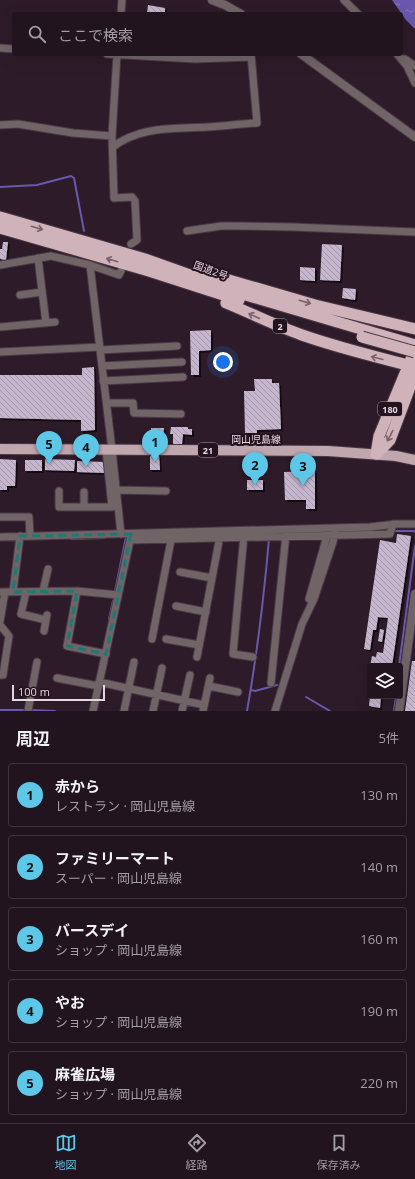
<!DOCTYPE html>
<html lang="ja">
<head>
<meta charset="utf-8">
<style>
	body { margin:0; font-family:"Open Sans","Noto Sans JP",sans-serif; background:#2a1d28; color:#f1f3f6 }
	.controls { position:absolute; right:12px; bottom:12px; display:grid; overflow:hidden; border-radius:4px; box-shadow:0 4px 16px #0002 }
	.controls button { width:36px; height:36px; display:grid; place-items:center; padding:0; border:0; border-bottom:1px solid #3f333d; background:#22141f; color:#f1f3f6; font:20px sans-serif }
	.scale { position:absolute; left:12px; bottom:10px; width:93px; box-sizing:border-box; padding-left:4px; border:2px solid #e4d7e0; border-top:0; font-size:11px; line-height:14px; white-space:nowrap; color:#e4d7e0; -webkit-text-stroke:3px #24121f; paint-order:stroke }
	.you { position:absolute; left:223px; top:362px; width:14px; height:14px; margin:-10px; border:3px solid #fff; border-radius:50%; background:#1a73e8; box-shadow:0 0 0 6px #1a73e833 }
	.badge { display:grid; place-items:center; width:26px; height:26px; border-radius:50%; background:#5dc7e8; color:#111; font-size:13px; font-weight:700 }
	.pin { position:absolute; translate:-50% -33px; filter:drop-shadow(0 1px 2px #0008) }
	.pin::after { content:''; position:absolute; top:21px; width:14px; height:12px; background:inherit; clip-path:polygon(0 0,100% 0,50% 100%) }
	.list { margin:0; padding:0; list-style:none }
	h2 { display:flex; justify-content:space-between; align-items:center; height:52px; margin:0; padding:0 16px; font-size:17px }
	h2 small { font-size:13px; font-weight:400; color:#a29ea4 }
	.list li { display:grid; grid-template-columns:26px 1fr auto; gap:12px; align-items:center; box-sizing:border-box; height:64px; margin:0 8px 8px; padding:0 8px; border:1px solid #3f333d; border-radius:4px }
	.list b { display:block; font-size:15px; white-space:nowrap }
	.list p { margin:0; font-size:13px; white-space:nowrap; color:#a29ea4 }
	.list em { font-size:13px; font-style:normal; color:#a29ea4 }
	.icon { flex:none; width:22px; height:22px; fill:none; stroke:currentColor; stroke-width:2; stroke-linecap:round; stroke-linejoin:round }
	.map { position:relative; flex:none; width:415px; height:711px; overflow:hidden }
	.search { position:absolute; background:#22141f; box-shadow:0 4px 16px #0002; left:12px; right:12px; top:12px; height:44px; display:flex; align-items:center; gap:10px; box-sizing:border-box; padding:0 14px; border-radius:4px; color:#a29ea4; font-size:15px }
	.sheet { height:412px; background:#22141f }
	nav { display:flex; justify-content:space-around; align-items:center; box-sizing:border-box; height:56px; border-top:1px solid #3f333d; background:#22141f; font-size:11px; color:#a29ea4 }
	nav a { display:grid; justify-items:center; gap:2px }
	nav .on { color:#5dc7e8 }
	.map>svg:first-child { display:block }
	.water { fill:url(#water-ripples) }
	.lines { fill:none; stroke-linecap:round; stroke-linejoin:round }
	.stream { stroke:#6958ac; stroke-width:2 }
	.building { fill:url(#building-back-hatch); filter:url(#shadow) }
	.minor-casing { stroke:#4b3946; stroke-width:9 }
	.tertiary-casing { stroke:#4b3946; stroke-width:10 }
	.primary-casing { stroke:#4b3946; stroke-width:12 }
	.trunk-casing { stroke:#4b3946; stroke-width:13 }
	.minor { stroke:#706467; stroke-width:7 }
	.tertiary { stroke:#706467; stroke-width:8 }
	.primary { stroke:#c0a6ad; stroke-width:10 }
	.trunk { stroke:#d0b3ba; stroke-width:11 }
	.trunk-bridge-casing { stroke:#4b3946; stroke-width:13; stroke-linecap:butt }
	.trunk-bridge { stroke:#d0b3ba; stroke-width:11 }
	.oneway { stroke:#7a626c }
	.marked { fill:none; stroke:#1a7b74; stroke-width:3; stroke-dasharray:8 5; stroke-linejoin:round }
	.labels { text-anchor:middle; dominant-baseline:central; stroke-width:4; stroke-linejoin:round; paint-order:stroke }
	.shield { fill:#24121f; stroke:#aa9ca6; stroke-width:1 }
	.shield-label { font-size:9px; font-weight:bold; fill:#e4d7e0 }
	.street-label { font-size:10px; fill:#e4d7e0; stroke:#24121f }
</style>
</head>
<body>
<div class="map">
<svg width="415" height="711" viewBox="0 0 415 711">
	<defs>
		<pattern id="water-ripples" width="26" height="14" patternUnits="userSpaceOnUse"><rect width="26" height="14" fill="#6958ac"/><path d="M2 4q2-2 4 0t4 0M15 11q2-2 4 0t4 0" fill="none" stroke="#8577bb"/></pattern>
		<pattern id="building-back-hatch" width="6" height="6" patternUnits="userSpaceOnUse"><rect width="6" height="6" fill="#c5b5cd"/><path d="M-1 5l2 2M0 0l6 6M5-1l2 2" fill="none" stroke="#a598aa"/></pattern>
		<filter id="shadow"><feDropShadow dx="2" dy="2" stdDeviation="0" flood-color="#0009"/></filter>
	</defs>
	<rect width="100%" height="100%" fill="#2e1b29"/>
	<path class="water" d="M392,0h23v29l-9,-9z"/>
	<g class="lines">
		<path class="stream" d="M0,187l37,-2 34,-9 3,2 10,53
			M393,531h21l1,1
			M71,539l33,-1
			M115,591l11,-54
			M109,619l4,-18
			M399,666l16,-120
			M251,690l4,1 22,-6
			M306,697l24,14
			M0,710h26
			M30,710l25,1
			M247,711c10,-56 17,-115 22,-172
			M394,711l2,-15"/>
	</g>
	<path class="building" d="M148,5l17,3v6l-18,-1z
		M3,242h5l-2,18 -6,-1v-10h2z
		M322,244l20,1 -2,36 -20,-1z
		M300,267l15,1v13l-15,-1z
		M343,288l13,1 -1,11 -13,-2z
		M211,330v20l-12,1v24h-8l-1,-44z
		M94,367l1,63 -14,1v-11l-81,-2v-43h82v-7z
		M254,379h18v4h7l2,46 -24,1v3h-12l-1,-42h11z
		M171,427h17v2h4v6l-9,-1 -1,10h-9v-10h-3z
		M151,428h13l-1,11 -4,-1v-5l-8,-1z
		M150,455h9l1,15h-10z
		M0,459l16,1 -1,26h-8v4h-7z
		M45,459l30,1 -1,11 -29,-1z
		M25,460h17v11h-17z
		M77,461l29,1 -1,11 -28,-1z
		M315,471v38h-9v-9h-21l-1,-28z
		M247,480h16v10h-16z
		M397,534l14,2 -19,130h-22l2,-10 4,1 1,-5 6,1 5,-35 -10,-1 -2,13h-3l-3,20 -6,-1 16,-109 16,3z
		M380,629l4,1 -2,12 -4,-1z
		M412,661h3v50h-10z
		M370,696h11l-1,12 -11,-2z"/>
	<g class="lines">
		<defs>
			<path id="minor" d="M344,0l14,14
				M121,14l1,-14
				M0,48l14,1
				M107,54l88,5 56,-2
				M117,54l-5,82 2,62 18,-1 3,4 2,39 -6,4
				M397,54l10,12 8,17
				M405,59l10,7
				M0,125l18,-1 55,9 39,3
				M113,147c26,-21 62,-18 94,-20 17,-1 33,-3 50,-4l-6,-69
				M187,231l34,-5h14l58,1 122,5
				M38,258l8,65
				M0,265l51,-9 39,9 29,10 2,-4
				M90,265l22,185 9,84
				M20,295l22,-3
				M0,327l55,-5
				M100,350l77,-4
				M0,352l100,-5
				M102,366l80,-4
				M103,381l80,-4
				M107,403h26l1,10 47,1
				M116,490l50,1
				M59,491v16h53l-6,-57
				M84,507v-15
				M0,517h29l1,19
				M244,535l-11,119 20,3
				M0,537l370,-10 26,-3h19
				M130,540l260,-6 3,-10
				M180,572l32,6
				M43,591l5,-22
				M77,591l-10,55 39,8
				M0,592l77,-1 41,4
				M13,592l7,-56
				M26,592l-5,22 25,6
				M309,599l18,-63
				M176,606l30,6
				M0,621l5,-29
				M0,625l9,11 -6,39h-3
				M44,631l3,-16
				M152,639l20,-104
				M166,639l33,6
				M197,657l23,-121
				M57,678l41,8
				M99,682l105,23
				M271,683l15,-149
				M209,686l29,6
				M28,711l9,-49
				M93,711l38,-175
				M124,711l10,-49
				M153,711l9,-43
				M182,711l8,-36
				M203,711l7,-33
				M275,711l27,-87 12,-25 19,-57 2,-10"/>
			<path id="tertiary" d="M212,0l13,5 16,9
				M301,54l114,83
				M399,711l16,-117"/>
			<path id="primary" d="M0,449l328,2 68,5 19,4"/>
			<path id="trunk" d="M0,217l145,42 101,36 169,50
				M0,228l149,43 90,29
				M208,274l107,31 100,24
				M226,303c25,10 50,23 76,32 37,13 75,22 113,32
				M376,454l3,-18 32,-77
				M377,454l13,-14 25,-66"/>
		</defs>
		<use href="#minor" class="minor-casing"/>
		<use href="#tertiary" class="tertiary-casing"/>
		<use href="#primary" class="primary-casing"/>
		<use href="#trunk" class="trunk-casing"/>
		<use href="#minor" class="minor"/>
		<use href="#tertiary" class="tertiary"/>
		<use href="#primary" class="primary"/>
		<use href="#trunk" class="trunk"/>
		<defs>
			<path id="trunk-bridge" d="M362,337l53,15"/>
		</defs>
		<use href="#trunk-bridge" class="trunk-bridge-casing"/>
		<use href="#trunk-bridge" class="trunk-bridge"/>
	</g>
	<defs><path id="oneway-shaft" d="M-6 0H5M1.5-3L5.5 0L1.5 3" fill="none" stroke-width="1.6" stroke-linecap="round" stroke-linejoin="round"/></defs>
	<g class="oneway">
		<use href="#oneway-shaft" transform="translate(37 228) rotate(16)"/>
		<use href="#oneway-shaft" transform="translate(112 260) rotate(-164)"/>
		<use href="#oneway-shaft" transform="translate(305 302) rotate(16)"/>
		<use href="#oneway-shaft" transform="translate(254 316) rotate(-155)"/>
		<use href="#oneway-shaft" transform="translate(377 358) rotate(-166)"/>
		<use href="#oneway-shaft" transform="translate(390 436) rotate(117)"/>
	</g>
	<path class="marked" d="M131,534l-25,120 -39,-8 10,-55 -64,1 7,-56z"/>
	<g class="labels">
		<g class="shield">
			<rect x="273" y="319" width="14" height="14" rx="3"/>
			<rect x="378" y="402" width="24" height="14" rx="3"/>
			<rect x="198" y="443" width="20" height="14" rx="3"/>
		</g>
		<g class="shield-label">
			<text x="280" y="326">2</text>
			<text x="390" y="409">180</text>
			<text x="208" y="450">21</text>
		</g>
		<g class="street-label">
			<text transform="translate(211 270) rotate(20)">国道2号</text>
			<text x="256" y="439">岡山児島線</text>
		</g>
	</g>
</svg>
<div class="controls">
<button><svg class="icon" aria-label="layers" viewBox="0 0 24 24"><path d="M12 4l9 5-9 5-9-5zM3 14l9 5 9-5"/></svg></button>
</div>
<div class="scale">100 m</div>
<div class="you"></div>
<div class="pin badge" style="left:155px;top:462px">1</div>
<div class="pin badge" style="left:255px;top:485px">2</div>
<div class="pin badge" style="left:303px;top:486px">3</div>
<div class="pin badge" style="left:86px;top:467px">4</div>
<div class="pin badge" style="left:49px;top:464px">5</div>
<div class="search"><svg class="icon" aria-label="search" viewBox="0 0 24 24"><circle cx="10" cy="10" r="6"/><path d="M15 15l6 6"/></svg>ここで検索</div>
</div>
<section class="sheet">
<h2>周辺<small>5件</small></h2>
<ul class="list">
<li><span class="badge">1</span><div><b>赤から</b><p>レストラン · 岡山児島線</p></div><em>130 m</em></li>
<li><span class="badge">2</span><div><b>ファミリーマート</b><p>スーパー · 岡山児島線</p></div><em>140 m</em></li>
<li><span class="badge">3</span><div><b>バースデイ</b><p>ショップ · 岡山児島線</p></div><em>160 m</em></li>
<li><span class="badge">4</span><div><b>やお</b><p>ショップ · 岡山児島線</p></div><em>190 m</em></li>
<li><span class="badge">5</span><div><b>麻雀広場</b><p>ショップ · 岡山児島線</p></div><em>220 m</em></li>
</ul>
</section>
<nav>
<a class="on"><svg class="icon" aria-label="map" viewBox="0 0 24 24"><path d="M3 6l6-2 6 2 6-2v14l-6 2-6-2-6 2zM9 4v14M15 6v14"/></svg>地図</a>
<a><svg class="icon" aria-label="directions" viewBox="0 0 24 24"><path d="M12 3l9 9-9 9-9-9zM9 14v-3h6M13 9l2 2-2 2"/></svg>経路</a>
<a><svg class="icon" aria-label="saved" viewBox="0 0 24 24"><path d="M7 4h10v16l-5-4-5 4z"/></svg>保存済み</a>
</nav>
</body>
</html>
